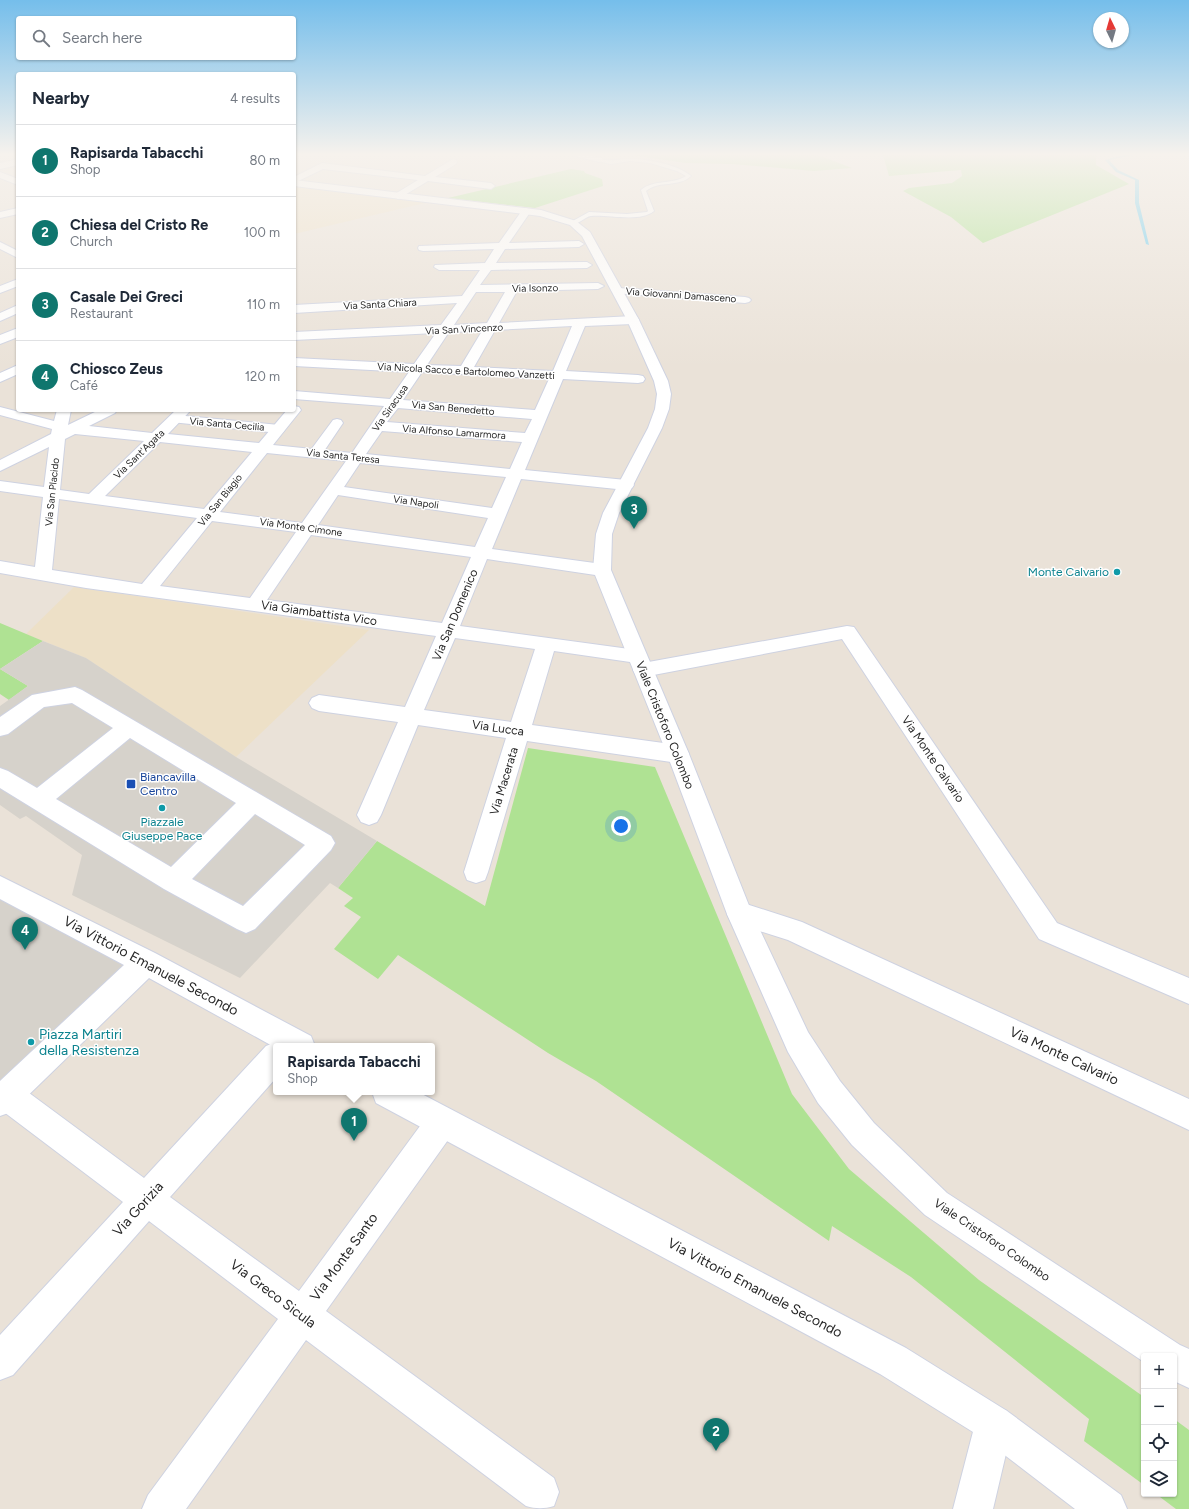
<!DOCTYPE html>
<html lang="en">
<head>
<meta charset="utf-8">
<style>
	body { margin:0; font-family:Figtree,sans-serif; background:#f6f6f7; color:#1f2937 }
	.controls { position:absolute; right:12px; bottom:12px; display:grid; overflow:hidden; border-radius:4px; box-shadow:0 1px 3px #0004 }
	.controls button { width:36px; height:36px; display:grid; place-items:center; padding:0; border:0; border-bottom:1px solid #e0e1e3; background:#fff; color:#1f2937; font:20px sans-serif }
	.compass { position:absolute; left:1093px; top:12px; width:36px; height:36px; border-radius:50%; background:#fff; box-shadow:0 1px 3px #0004; rotate:355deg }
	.you { position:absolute; left:621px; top:826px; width:14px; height:14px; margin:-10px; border:3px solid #fff; border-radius:50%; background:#1a73e8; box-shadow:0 0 0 6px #1a73e833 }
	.badge { display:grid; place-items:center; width:26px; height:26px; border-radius:50%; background:#0f766e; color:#fff; font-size:13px; font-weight:700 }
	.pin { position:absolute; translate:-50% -33px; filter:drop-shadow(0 1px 2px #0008) }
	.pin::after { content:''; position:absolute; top:21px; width:14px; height:12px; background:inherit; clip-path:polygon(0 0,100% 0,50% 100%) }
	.popup { position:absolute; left:273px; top:1043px; width:162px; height:52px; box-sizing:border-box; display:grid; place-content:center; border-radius:4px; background:#fff; filter:drop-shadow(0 1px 3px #0005); font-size:13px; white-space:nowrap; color:#747a83 }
	.popup b { font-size:15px; color:#1f2937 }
	.popup::after { content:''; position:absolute; left:50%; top:100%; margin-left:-8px; border:8px solid transparent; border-top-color:#fff }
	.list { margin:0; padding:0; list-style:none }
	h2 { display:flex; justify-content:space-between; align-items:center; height:52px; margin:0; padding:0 16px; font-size:17px }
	h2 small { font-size:13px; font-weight:400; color:#747a83 }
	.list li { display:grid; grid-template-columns:26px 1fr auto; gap:12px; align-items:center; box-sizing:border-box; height:72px; padding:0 16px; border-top:1px solid #e0e1e3 }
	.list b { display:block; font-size:15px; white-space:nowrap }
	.list p { margin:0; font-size:13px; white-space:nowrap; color:#747a83 }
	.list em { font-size:13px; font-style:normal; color:#747a83 }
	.icon { flex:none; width:22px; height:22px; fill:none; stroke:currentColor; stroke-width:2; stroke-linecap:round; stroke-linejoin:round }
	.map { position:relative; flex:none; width:1189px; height:1509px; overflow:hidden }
	.search { position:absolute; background:#fff; box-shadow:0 1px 3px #0004; left:16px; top:16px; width:280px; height:44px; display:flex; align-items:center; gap:10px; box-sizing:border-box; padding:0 14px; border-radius:4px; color:#747a83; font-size:15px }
	.panel { position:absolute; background:#fff; box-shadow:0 1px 3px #0004; left:16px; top:72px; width:280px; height:340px; border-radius:4px }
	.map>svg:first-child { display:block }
	.education { fill:#ede0c7 }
	.green { fill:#afe293 }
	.plaza { fill:#d6d2cb }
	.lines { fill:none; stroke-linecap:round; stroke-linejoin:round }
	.stream { fill:#69ccef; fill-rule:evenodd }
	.service-casing { stroke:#ced2e1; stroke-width:2 }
	.pedestrian-casing { stroke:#ced2e1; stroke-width:2 }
	.minor-casing { stroke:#ced2e1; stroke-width:2 }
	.tertiary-casing { stroke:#ced2e1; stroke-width:2 }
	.service { fill:#fff; fill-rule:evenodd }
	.pedestrian { fill:#fff; fill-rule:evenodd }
	.minor { fill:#fff; fill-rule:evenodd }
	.tertiary { fill:#fff; fill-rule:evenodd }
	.culture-dot { fill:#0f9aa8; stroke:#fff; stroke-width:1.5 }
	.transit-dot { fill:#1a4fb4; stroke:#fff; stroke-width:1.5 }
	.labels { text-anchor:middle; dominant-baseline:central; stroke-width:3; stroke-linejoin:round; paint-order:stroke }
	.far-street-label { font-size:10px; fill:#272727; stroke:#fff }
	.culture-label { font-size:12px; fill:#0d838f; stroke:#fff; text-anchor:end }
	.street-label { font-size:12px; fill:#272727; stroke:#fff }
	.transit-label { font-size:12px; fill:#164399; stroke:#fff; text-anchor:start }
	.near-street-label { font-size:14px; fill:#272727; stroke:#fff }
	.near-culture-label { font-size:14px; fill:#0d838f; stroke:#fff; text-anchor:start }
</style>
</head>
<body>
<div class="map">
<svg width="1189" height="1509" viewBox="0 0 1189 1509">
	<rect width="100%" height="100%" fill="#eae2d8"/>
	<path class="education" d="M300,187l48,5 81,10 -135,32v-46z
		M74,587l295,43 -133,127 -150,-99 -60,-24z"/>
	<path class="green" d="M631,155h187l34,13 -38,3 -82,-7 -46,-1z
		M883,155h213v10l33,19 -146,59 -32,-26 -48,-26 6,-3 43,-5 10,-7 -1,-6 -72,6z
		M571,169l13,2 1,2 17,6 1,7 -68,22 -87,-10z
		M0,623l43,18 -43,28 28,17 -19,14 -9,-6z
		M528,748l127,19 137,327 57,75 130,111 165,117v88l-60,-44 5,-22 -178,-142 -79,-51 -3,15 -233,-160 -48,-28 -150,-98 -20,24 -44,-30 27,-32 -17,-11 9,-8 -15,-10 39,-47 108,65z
		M1174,1419l15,11v79h-13l-20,-15h18z"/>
	<path class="plaza" d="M43,641l43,17 150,99 141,84 -39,47 -8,-5 -90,95 -168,-83 10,-40 -56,-39 -6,3 -20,-14v-99l28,-20 -28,-17z
		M0,887l146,75 -146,139z"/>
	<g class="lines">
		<path class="stream" d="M1125,155h8l-24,5 9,10 21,10v23l10,42 -3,-1 -11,-41v-23l-19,-8 -11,-12z"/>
		<defs>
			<path id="service" d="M599,159c15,3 17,0 30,0 17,-1 50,6 62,17 -13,12 -32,4 -45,15l8,20c-14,12 -47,3 -63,5 -7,1 -12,9 -20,8v-2l18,-10 38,2 20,-2 1,-1 -7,-21c13,-11 31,-5 45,-14l-9,-5 -27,-8 -20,-2 -19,3 -14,-3z"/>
			<path id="pedestrian" d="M175,415l104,10 4,1 2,3 -2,3 -4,1 -108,-11 -2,-3 2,-3z
				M337,419l4,1 2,3 -23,34h-10l-2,-3 2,-3 23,-31z"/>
			<path id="minor" d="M571,155h18l13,3 1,2 -4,2z
				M18,159v6l-18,4v-6z
				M453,159l3,1 1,2 -1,2 -21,13 56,6 4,3 -4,3 -63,-8 -30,18 -5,-3 2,-2 23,-14 -95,-11 -29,14v-6l28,-14 103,13z
				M0,172l18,7v6l-18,-7z
				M18,208v6l-18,4v-6z
				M526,208l5,3 -22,32 70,-2 5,3 -5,3 -74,2 -9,14 91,-1 5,3 -5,3 -96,2 -11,15 118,-2 6,3 -6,3 -81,2 -18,32 134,-7 4,1 2,3 -2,3 -4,1 -48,2 -19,45 72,4 5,1 2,3 -2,3 -5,1 -75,-4 -38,91 101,10 6,2 2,3 -2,3 -6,2 -105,-11 -29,70 110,15 6,2 3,4 -3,4 -6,2 -115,-17 -27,67 184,25 3,5 -3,5 -7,2 -83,-12 -22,74 146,20 8,3 3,6 -3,6 -8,3 -151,-22 -39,131 -3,8 -9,3 -9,-3 -3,-8 42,-134 -88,-13 -37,90 -4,7 -8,3 -8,-3 -4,-7 41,-93 -79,-11 -7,-3 -3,-5 3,-5 7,-3 86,12 31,-71 -350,-48 -86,-15v-12l35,6 8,-70 -43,-6v-10l44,6 5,-40 -49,24v-11l51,-26 1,-5 -52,-14v-8l54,14 3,-11h14l-3,15 31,-15h18l-2,3 -26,13 63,7 24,-23h15l-23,24 91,9 28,-33h7v-4l5,1 2,3 -28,35 79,8 32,-47 -90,-7v-8l96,8 19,-27 -115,-6v-8l120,6 22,-31 -142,7v-8l147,-7 16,-22 -163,10v-8l168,-9 18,-26h-41l-5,-3 1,-2 50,-2 9,-14 -71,2 -4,-1 -1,-2 1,-2 80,-3 24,-34zM476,292h29l-18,31 -33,2zM572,326l-19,45 -79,-4 21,-37zM482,331l-21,35 -34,-1 22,-33zM422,372l127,7 -14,31 -132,-10zM398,408l134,11 -7,14 -138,-11zM382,431l140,11 -12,27 -144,-15zM75,434l69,7 -55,53 -29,-4 5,-51zM160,442l92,10 -48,57 -99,-13zM267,453l79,8 -44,62 -82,-11zM360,463l146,14 -14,31 -148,-21zM338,495l150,23 -13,29 -157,-22zM59,499l138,19 -55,66 -90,-14zM212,521l84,11 -46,66 -90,-12zM311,535l160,22 -29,66 -175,-23zM455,638l80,11 -24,73 -87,-12z
				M0,242l18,9v7l-18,-9z
				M18,279v7l-18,7v-7z
				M618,288l127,9 4,1 2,2 -2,2 -4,1 -131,-10 -2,-2 2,-2z
				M18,305v8l-18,8v-8z
				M18,328v9l-18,7v-9z
				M18,365v9l-18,8v-9z
				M847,626l7,1 203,296 132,55v26l-150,-65 -197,-300 -199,38 -7,-2 -3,-5 3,-5 7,-2z
				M75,687l7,3 249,146 4,7 -4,7 -76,79 -9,4 -9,-4 -73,-40 -164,-101v-20l8,3 29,17 76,-60 -41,-25 -28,4 -36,27 -8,2v-19l32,-22zM130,738l106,65 -65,64 -115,-68zM255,814l50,31 -62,61 -51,-27z
				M740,902l62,20 387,177v31l-401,-190 -57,-18 -4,-8 4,-8z
				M276,1042l10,4h-10v32l-106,119 129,94 132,-180 11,-4 11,4 4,11 -4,11 -127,178 228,167 5,14 -5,14c-10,3 -18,3 -28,0l-220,-166 -120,169h-44l6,-14 130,-176 -129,-98 -136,154 -13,5v-45l123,-133 -123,-93v-26l6,-3 11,4 127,94 122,-132z
				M994,1405l13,6 6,13 -20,85h-40l22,-85 6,-13z"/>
			<path id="tertiary" d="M294,180l247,30 35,11 14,11 49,88 29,61 3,13 -2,15 -7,19 -43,85 -7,21 -1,36 78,184 63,159 56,119 32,49 34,42 73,70 233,152 9,4v39l-15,-7v-25h-30v6l-219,-147 -73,-70 -34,-42 -30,-51 -61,-138 -60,-160 -74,-184 3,-36 7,-21 45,-85 7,-19 2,-15 -3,-13 -27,-61 -45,-84 -12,-11 -30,-9 -246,-30z
				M0,876l155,77 156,83 4,10h-39v2l-127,-70 -138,134 -11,4v-35l124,-116 -124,-66z
				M372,1092h46l488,256 101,63 114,84 6,14h-52l-94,-72 -101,-63 -504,-271z"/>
		</defs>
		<use href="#service" class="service-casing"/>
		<use href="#pedestrian" class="pedestrian-casing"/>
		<use href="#minor" class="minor-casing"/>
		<use href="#tertiary" class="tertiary-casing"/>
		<use href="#service" class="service"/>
		<use href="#pedestrian" class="pedestrian"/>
		<use href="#minor" class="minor"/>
		<use href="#tertiary" class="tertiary"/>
	</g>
	<linearGradient id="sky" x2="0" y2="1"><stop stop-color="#75beeb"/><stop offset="0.42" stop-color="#f6f2ed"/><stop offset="1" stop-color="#f6f2ed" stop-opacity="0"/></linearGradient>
	<rect width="1189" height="367" fill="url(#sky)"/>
	<g class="culture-dot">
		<circle cx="1117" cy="572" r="4"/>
		<circle cx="162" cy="808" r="4"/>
		<circle cx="31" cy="1042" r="4"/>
	</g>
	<rect class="transit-dot" x="126" y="779" width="10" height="10" rx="2"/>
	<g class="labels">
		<g class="far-street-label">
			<text transform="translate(535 288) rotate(-1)">Via Isonzo</text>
			<text transform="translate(681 295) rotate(4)">Via Giovanni Damasceno</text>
			<text transform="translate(380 304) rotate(-3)">Via Santa Chiara</text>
			<text transform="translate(464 329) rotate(-3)">Via San Vincenzo</text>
			<text transform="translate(466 371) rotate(3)">Via Nicola Sacco e Bartolomeo Vanzetti</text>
			<text transform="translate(390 408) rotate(-55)">Via Siracusa</text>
			<text transform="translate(453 408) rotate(5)">Via San Benedetto</text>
			<text transform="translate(227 424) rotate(5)">Via Santa Cecilia</text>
			<text transform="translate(454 432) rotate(4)">Via Alfonso Lamarmora</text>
			<text transform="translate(139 454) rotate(-44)">Via Sant'Agata</text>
			<text transform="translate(343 456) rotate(6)">Via Santa Teresa</text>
			<text transform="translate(52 492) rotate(-84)">Via San Placido</text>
			<text transform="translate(220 500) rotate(-51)">Via San Biagio</text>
			<text transform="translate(416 502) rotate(8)">Via Napoli</text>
			<text transform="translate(301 527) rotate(8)">Via Monte Cimone</text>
		</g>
		<g class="culture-label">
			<text x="1109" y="572">Monte Calvario</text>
			<text x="162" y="822" text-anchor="middle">Piazzale<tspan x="162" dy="14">Giuseppe Pace</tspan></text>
		</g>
		<g class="street-label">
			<text transform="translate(319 613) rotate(8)">Via Giambattista Vico</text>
			<text transform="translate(455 615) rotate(-67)">Via San Domenico</text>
			<text transform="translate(665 725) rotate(68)">Viale Cristoforo Colombo</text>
			<text transform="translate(498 728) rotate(8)">Via Lucca</text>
			<text transform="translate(933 759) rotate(56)">Via Monte Calvario</text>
			<text transform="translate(504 781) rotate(-73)">Via Macerata</text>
			<text transform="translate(992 1240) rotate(34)">Viale Cristoforo Colombo</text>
		</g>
		<g class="transit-label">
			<text x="140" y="777">Biancavilla<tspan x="140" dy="14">Centro</tspan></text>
		</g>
		<g class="near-street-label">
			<text transform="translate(151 966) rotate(28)">Via Vittorio Emanuele Secondo</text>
			<text transform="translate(1064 1056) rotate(25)">Via Monte Calvario</text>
			<text transform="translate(138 1209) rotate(-48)">Via Gorizia</text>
			<text transform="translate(344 1257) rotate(-54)">Via Monte Santo</text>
			<text transform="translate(755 1288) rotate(28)">Via Vittorio Emanuele Secondo</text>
			<text transform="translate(273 1294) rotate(37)">Via Greco Sicula</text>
		</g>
		<g class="near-culture-label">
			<text x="39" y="1034">Piazza Martiri<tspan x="39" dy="16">della Resistenza</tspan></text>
		</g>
	</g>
</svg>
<div class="controls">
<button>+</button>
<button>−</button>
<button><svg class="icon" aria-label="locate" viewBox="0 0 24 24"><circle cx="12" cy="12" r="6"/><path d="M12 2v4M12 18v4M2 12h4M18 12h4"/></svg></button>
<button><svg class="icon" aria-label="layers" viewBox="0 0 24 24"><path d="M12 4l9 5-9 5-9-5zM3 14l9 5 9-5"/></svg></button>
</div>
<svg class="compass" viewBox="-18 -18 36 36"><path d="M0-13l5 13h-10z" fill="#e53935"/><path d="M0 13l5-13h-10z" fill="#747a83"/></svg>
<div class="you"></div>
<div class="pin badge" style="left:354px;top:1141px">1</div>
<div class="popup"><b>Rapisarda Tabacchi</b>Shop</div>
<div class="pin badge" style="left:716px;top:1451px">2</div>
<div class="pin badge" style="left:634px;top:529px">3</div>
<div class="pin badge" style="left:25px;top:950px">4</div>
<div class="search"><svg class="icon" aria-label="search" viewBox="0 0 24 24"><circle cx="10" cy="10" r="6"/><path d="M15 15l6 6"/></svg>Search here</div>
<section class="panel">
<h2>Nearby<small>4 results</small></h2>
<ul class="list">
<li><span class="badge">1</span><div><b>Rapisarda Tabacchi</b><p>Shop</p></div><em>80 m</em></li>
<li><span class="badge">2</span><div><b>Chiesa del Cristo Re</b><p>Church</p></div><em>100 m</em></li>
<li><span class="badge">3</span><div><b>Casale Dei Greci</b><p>Restaurant</p></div><em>110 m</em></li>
<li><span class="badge">4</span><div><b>Chiosco Zeus</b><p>Café</p></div><em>120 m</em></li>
</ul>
</section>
</div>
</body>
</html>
